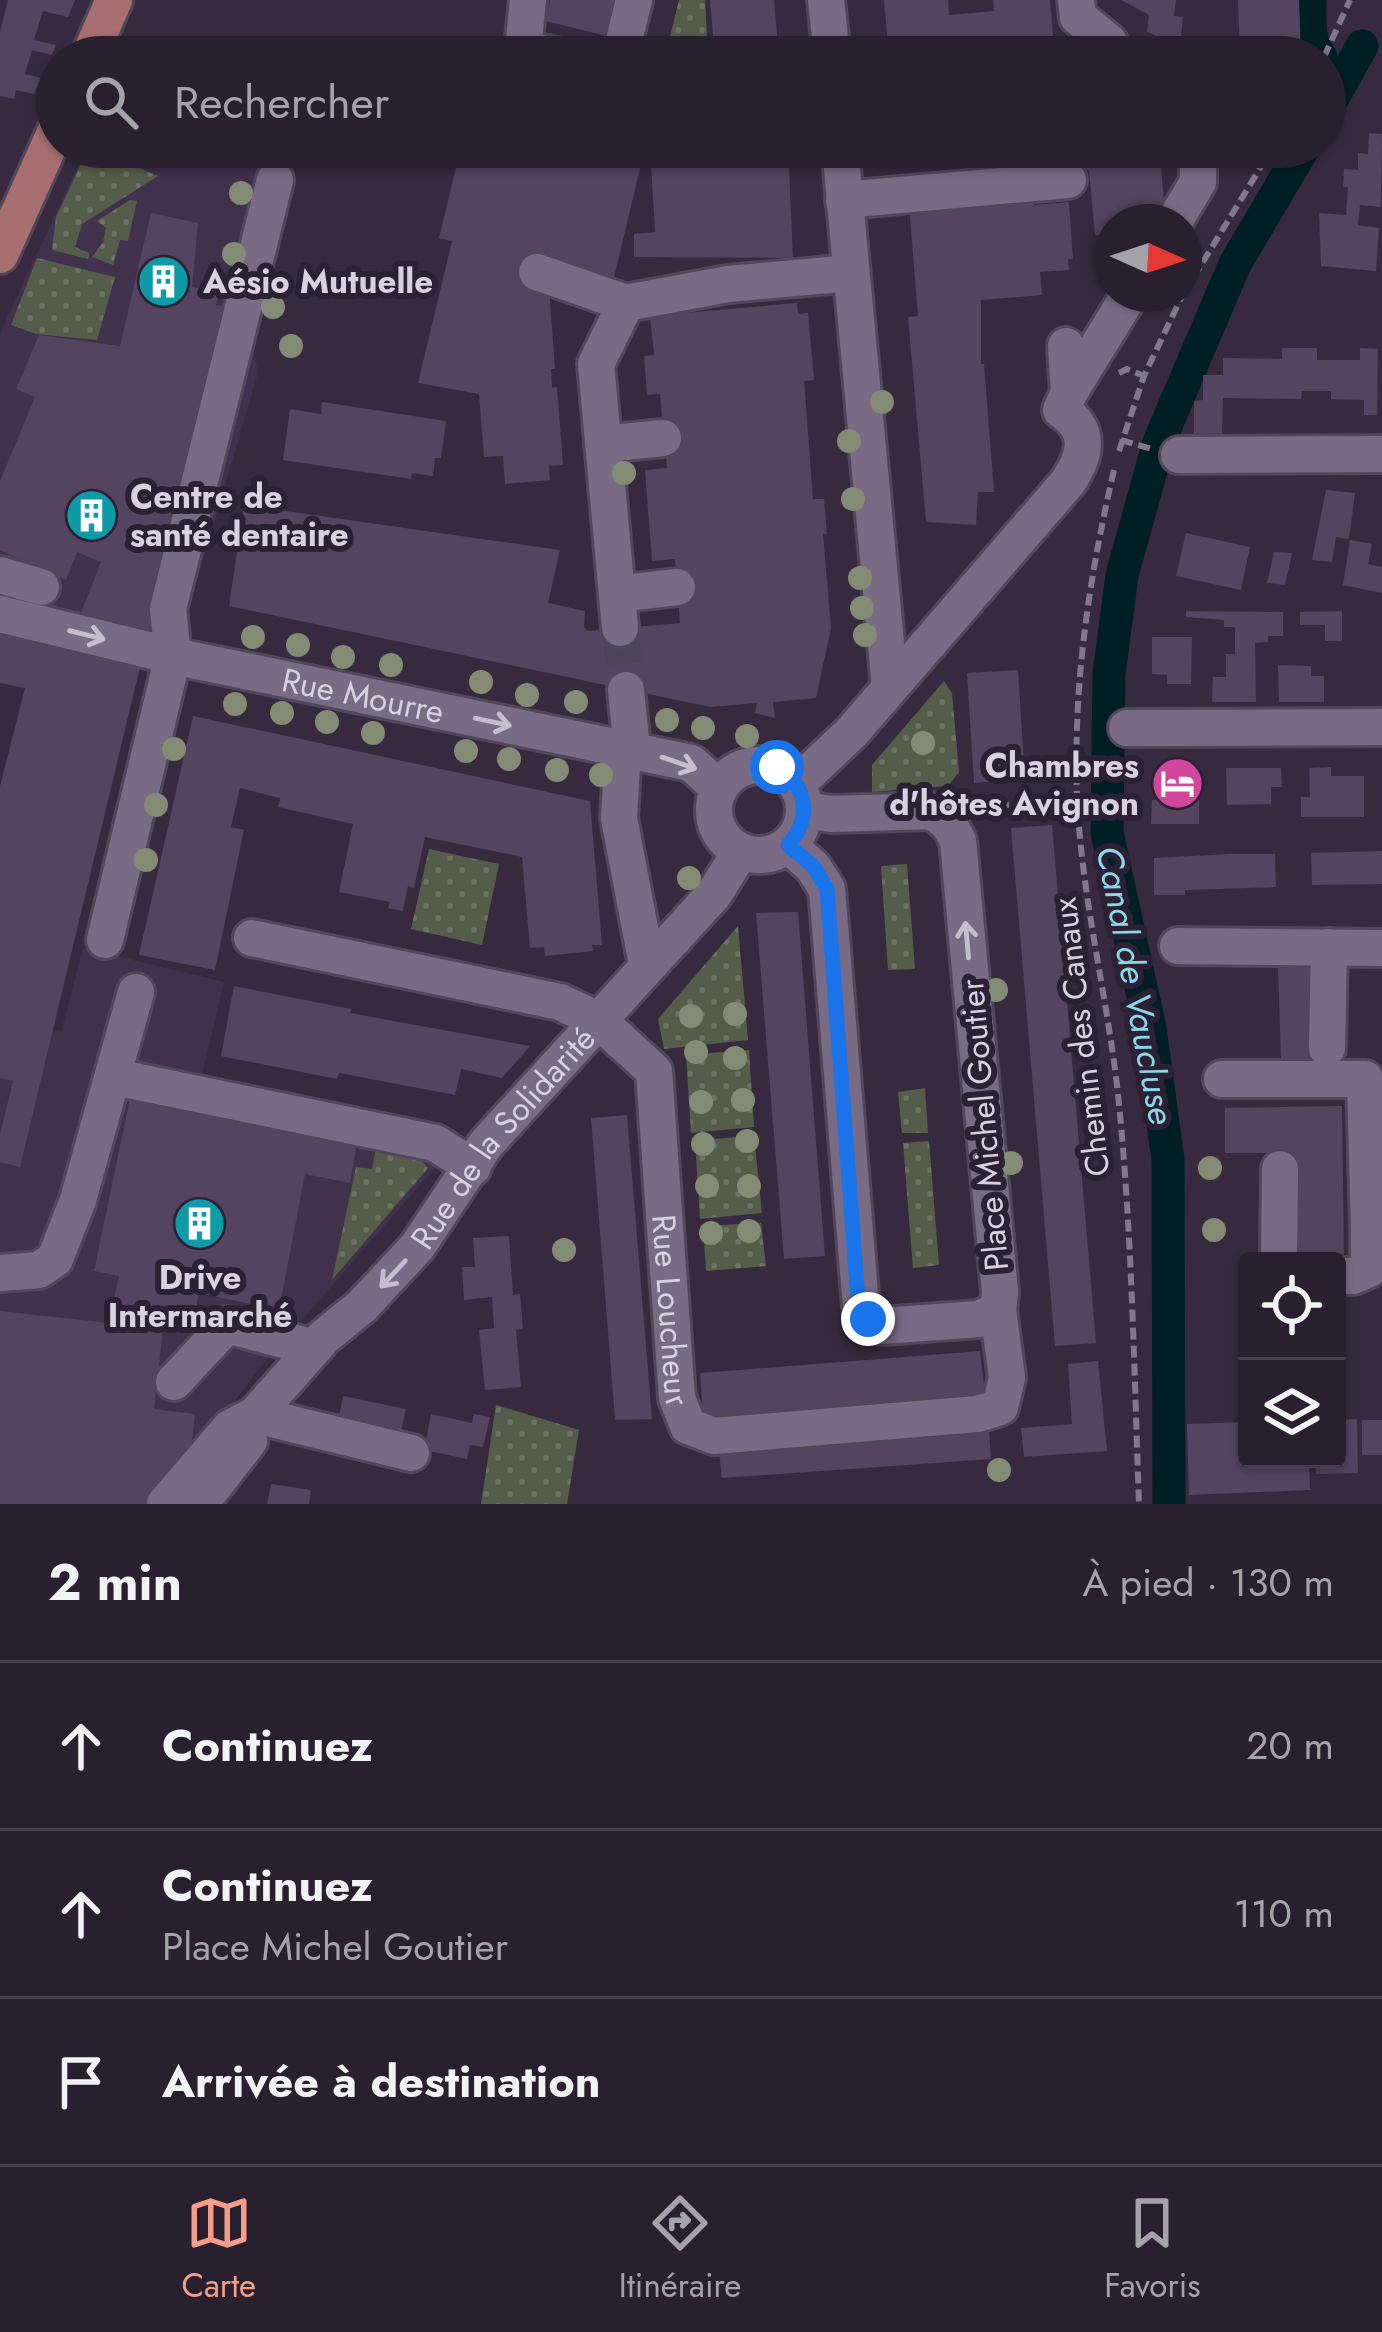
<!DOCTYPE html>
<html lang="fr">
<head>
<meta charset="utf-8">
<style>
	body { margin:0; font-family:Jost,sans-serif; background:#352d3b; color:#f1f3f6 }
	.controls { position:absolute; right:36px; bottom:36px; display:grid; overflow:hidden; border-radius:12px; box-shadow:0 3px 9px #0004 }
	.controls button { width:108px; height:108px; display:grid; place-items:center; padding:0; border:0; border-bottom:3px solid #453e4b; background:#29202f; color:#f1f3f6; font:60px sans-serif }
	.compass { position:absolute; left:1094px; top:204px; width:108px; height:108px; border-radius:50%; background:#29202f; box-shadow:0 3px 9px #0004; rotate:93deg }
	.stop { position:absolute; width:36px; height:36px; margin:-27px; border:9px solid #1a73e8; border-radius:50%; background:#fff }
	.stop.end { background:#1a73e8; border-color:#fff; box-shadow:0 3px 12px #0008 }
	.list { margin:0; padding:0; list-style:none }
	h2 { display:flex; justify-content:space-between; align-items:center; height:156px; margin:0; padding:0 48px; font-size:51px }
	h2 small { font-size:39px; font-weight:400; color:#a5a3aa }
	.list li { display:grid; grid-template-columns:78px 1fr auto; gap:36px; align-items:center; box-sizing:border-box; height:168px; padding:0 48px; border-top:3px solid #453e4b }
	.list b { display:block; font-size:45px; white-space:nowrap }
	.list p { margin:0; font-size:39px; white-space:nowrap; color:#a5a3aa }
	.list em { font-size:39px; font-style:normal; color:#a5a3aa }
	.icon { flex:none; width:66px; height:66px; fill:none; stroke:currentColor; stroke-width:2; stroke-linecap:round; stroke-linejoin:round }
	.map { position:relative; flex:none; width:1382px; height:1504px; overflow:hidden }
	.search { position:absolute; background:#29202f; box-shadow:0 3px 9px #0004; left:36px; right:36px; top:36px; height:132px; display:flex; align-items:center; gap:30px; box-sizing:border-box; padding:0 42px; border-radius:66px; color:#a5a3aa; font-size:45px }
	.sheet { height:660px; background:#29202f }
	nav { display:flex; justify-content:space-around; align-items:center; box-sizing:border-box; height:168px; border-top:3px solid #453e4b; background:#29202f; font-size:33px; color:#a5a3aa }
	nav a { display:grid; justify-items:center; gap:6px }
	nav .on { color:#f49d8b }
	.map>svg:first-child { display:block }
	.built { fill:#41314c }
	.green { fill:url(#green-dots) }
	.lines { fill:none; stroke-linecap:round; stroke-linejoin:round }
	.canal { stroke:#001f25; stroke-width:33 }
	.building { fill:#54445f }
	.minor-tunnel { stroke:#4f4357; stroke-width:36; stroke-dasharray:36 18; stroke-linecap:butt }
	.minor-casing { stroke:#52475a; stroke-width:42 }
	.major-casing { stroke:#52475a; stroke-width:42 }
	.path { stroke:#827889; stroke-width:6; stroke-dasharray:12 6; stroke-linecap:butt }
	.minor { stroke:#796b84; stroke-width:36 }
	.major { stroke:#a76f70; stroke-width:36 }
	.tree { fill:#838b75 }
	.oneway { stroke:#c6bdcd }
	.route { stroke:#1a73e8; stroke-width:15 }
	.labels { text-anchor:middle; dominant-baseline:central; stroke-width:12; stroke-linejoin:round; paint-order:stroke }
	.poi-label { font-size:33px; font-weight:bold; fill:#d9d1df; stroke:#2c2035; text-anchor:start }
	.street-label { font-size:33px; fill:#d9d1df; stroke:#2c2035 }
	.water-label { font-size:36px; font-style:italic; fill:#8ad7e7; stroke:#2c2035 }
</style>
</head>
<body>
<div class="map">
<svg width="1382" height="1504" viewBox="0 0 1382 1504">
	<defs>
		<pattern id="green-dots" width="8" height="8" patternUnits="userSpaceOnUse" patternTransform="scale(3)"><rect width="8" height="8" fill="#545d4a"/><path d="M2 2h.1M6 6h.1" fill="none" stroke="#6c7364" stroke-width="1.8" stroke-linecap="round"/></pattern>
	</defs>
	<rect width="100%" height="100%" fill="#372a3f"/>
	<path class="built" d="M87,147h151l25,12 -25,109 20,105 -80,273 -178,-42v-271z
		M83,948l141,34 -22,94 254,62 -21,30 -177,202 -100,134h-158v-486l61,14z"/>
	<path class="green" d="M679,0h26l3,57h-43z
		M89,147l69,29 -76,48 -7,23 14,6 -1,6 -36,-9 4,-33z
		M648,147h72l1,9 -77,8z
		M130,200l7,1 -9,40 -8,-1 -7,25 -21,-8 11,-15 3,-14 -9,-7z
		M37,258l78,19 -18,63 -61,-6 -25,-9z
		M944,681l8,12 7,79 -11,14 -76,6v-27z
		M429,849l70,15 -17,81 -71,-16z
		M907,864l8,105 -27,1 -7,-104z
		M738,926l10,114 -84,9 -6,-30z
		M749,1050l5,77 -63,6 -5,-78z
		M925,1088l3,45h-26l-4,-41z
		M754,1136l8,77 -62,6 -5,-79z
		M929,1141l10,124 -26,3 -10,-125z
		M377,1144l37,8 14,16 -96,112 24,-113 16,2z
		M761,1223l5,43 -60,5 -3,-45z
		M496,1405l83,25 -12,74h-86z"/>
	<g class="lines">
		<path class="canal" d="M1310,0c0,19 -2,43 11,57
			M1325,112l37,-66
			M1169,1504l-1,-344 -18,-132 -43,-195 2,-159 13,-99 37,-133 76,-178 69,-117"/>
	</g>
	<path class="building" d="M8,0h67l-7,17 -25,-6 -9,29 22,5 -4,10 -20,-5 -7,24 16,4 -7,16 -18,-4 -2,9 -14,-3v-64z
		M550,0h65l-8,36 -61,-15z
		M710,0h64l5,57h-64z
		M884,0h64l1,15 45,-4 -1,-11h57l5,57h-166z
		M1121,0h55l-2,16 9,1 -3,29 -33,-14 2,-17z
		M1238,0h61l2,55 -61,2z
		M1369,133l13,1 -1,73 -21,-2 -2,20 21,3 -3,43 -55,-5 -2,-53 27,2 2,-28h-5l1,-18 14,1v-17l10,1z
		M461,147h184l-31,131 -74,-17 9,28 6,80h-4l1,19 5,-1 6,78 -14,1 1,14 -45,4 -2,-28 -19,1 -5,-63 -61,-11 34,-142 -13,-3z
		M722,147h66l5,111 -159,-1v-23l21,-2 -4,-68 72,-6z
		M1078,147h81l7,75h-54v23l-7,1 -1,-11h-9l-6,-65 -9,1z
		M1033,194l1,11 35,-3 4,57h-5l1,11 -29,2 2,23 -61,5v64h3l10,128h-16l-2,33 -50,-3 -18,-205 10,-1 -9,-111z
		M151,213l47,10 -6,64 27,6 -3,12 10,2 -74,326 -73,-15 22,-56 -24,-10 -11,28 -66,-30v-69l35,-84 -19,-8 23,-54 81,11z
		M797,303l1,11 10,-1 6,67 -10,1 9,118h11l3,35h-4l8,94 -15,70 -43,4 2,16 -20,-5 2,-10 -47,4 -481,-101 15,-101 316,45 -12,53 37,8 -1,16 4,4 92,-8 -5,-64 -23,2 -7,-91 22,-2 -7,-74 -13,1 -3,-39 10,-1 -4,-39z
		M1282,348h35v12h43v-12l18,1 -1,66h-13v-15l-33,-1v-8h-29l-1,8 -78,-1 -1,36h-28v-33l9,-1v-25h20v-17l59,1z
		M322,402l124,19 -5,37h-6l-2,18 -21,-3 -1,6 -128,-19 7,-51 31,5z
		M1326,490l29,3 -6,46 -13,-2 -4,25 -20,-2z
		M1186,533l64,14 -9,43 -65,-14z
		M1350,540l22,4 -4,20 14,3v26l-39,-8z
		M1274,552l18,1 -7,32 -18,-2z
		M1186,611l97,1v24h-15v6l-13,1 1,59h-44l1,-25h13v-23h9v-27h-11v-7l-38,-3z
		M1342,611v30h-17v-16h-25v-13z
		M0,633l141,30 -121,504 -20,-5v-28l13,-53 -13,-3v-292l25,-98 -25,-5z
		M1152,637h40l-1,47h-24v-9l-15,-1z
		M1278,665l33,1v10h13v26h-45z
		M1018,670l7,109 -51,4 -7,-110z
		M193,716l397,85 12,144h-10l1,6 -48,5 -1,-9 -14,1 -8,-91 -97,-20 -11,51 -6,-2 -5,25 -15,-3 2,-6 -51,-10 14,-68 -75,-17 2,-9 -40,-10 -9,39 13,3 -29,140 -76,-15z
		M1331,767v9h33v41h-63v-20h9l-1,-29z
		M1157,768h42v56h-48l1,-24h5z
		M1226,768h55l1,19h-11v17l-44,1z
		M1052,825l44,518 -41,3 -44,-518z
		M1382,851v33l-70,1 -1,-32z
		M1229,854h46l1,33 -91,3v5h-31v-37z
		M798,912l27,344 -41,3 -28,-346z
		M1278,967h34l4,93 -35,1z
		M234,986l117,23 -1,4 180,33 -28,32 -41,-9 -6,26 -116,-22 -2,6 -116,-23z
		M130,1098l227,45 -7,40 -45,-9 -26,136 -80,-17 -8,40 -28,-4 -9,80 41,5 -4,34 -42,56h-149v-193l109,12 10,-47 -25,-5z
		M1342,1106l2,155h-49l-1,-108h-69v-45z
		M627,1115l25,304 -37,1 -24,-302z
		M509,1236l4,59 7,-1 3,35 -7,1 5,57 -36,3 -6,-60 15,-2 -2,-31 -28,3 -2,-33h13l-2,-29z
		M980,1351l5,44 -282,21 -3,-43z
		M1098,1361l9,90 -83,6 -3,-29 51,-4 -4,-60z
		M343,1396l63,13 -5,22 -21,-4 -2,12 -42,-8z
		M431,1414l41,9 2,-9 16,3 -7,30 -13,-2 -3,14 -43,-9z
		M1357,1419l1,54 -42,1 -1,-15h22v-39z
		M1362,1420h20v35h-20z
		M1247,1422v37h62l1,31 -121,5 -2,-71z
		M989,1430l2,29 -269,19 -3,-26z
		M271,1484l40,6 -2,14h-42z"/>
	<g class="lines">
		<path class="minor-tunnel" d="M620,628l6,62"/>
		<defs>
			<g id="minor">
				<path d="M528,0l-5,49 38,8"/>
				<path d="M826,0l6,57"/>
				<path d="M1076,0l2,17 31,25"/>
				<path d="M620,57l14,-57"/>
				<path d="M840,147l50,540"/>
				<path d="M844,200l224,-20"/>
				<path d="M1174,222l24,-40v-35"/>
				<path d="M537,272l89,31"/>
				<path d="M1069,393l61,-99"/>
				<path d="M603,444l60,-6"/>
				<path d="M1179,455l203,-1"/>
				<path d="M0,575l41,12"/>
				<path d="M617,594l60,-7"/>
				<path id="s1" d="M0,614l173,42 518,107 28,25"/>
				<path d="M620,628l-24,-264 30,-61 102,-19 123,-11"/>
				<path d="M626,690l6,60"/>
				<path d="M1127,728l255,-1"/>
				<path d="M623,748l-4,70 28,147"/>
				<circle cx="759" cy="810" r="45"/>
				<path d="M797,784l55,-52 216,-250c18,-27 24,-52 -7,-72l8,-17 -3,-47"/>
				<path d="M788,845l25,22 14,22 34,418 7,12 14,7 97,-7 19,-9 2,-18 -42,-451 -9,-17 -17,-13 -100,3 -27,-4"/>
				<path id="s2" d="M252,938l308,64 38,18 56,51 23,327 11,28 26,10 263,-22 23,-7 7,-29 -9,-68"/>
				<path d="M105,940l68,-284 -5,-47 107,-429"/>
				<path d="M1178,946l204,2"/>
				<path d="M1327,1048l2,-101"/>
				<path d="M115,1077l320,66 38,24"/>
				<path d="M1222,1079h143l4,151 13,-1"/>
				<path d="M1279,1261l1,-92"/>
				<path d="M0,1273l39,-3 16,-11 23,-59 58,-208"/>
				<path d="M1337,1276h16l16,-7v-39"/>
				<path d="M174,1382l53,-57 87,23"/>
				<path d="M255,1415l156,38"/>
				<path id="s3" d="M165,1504l65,-76 25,-13 69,-78 38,-31 55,-59 69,-103 228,-250 27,-43"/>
				<path d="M200,1504l49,-63"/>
			</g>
			<path id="major" d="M89,57l25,-57
				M0,255l57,-127"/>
		</defs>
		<use href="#minor" class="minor-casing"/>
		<use href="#major" class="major-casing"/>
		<path class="path" d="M1324,57l26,-57
			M1184,293l89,-146
			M1119,373l8,-4 17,7
			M1121,440l31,9
			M1119,451l25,-75 39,-82
			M1114,470c-25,108 -41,214 -37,325 4,100 30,199 41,299 14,136 16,274 21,410
			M979,807l98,-7"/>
		<use href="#minor" class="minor"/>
		<use href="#major" class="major"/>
	</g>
	<g class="tree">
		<circle cx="241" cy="193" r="12"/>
		<circle cx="234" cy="254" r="12"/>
		<circle cx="273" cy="307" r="12"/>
		<circle cx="291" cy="346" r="12"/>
		<circle cx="882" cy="402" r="12"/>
		<circle cx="849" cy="441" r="12"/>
		<circle cx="624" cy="473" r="12"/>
		<circle cx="853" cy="499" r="12"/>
		<circle cx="860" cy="578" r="12"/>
		<circle cx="862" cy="608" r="12"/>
		<circle cx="865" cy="635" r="12"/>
		<circle cx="253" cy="637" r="12"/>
		<circle cx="298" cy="645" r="12"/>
		<circle cx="343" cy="657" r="12"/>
		<circle cx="391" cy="665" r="12"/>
		<circle cx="481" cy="682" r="12"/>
		<circle cx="527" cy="695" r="12"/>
		<circle cx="576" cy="702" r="12"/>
		<circle cx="235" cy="704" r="12"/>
		<circle cx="282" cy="713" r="12"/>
		<circle cx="667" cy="720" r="12"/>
		<circle cx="327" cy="722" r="12"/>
		<circle cx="703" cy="728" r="12"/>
		<circle cx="373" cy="733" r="12"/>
		<circle cx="747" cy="736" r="12"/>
		<circle cx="923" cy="743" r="12"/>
		<circle cx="174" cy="749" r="12"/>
		<circle cx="466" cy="751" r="12"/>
		<circle cx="509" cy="759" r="12"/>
		<circle cx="557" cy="770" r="12"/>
		<circle cx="601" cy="775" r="12"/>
		<circle cx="156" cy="805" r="12"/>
		<circle cx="146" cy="860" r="12"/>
		<circle cx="689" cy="878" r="12"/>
		<circle cx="996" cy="990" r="12"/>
		<circle cx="735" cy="1014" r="12"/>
		<circle cx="691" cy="1016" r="12"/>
		<circle cx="696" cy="1052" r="12"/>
		<circle cx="735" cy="1058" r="12"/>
		<circle cx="743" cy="1100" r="12"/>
		<circle cx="701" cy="1102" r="12"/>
		<circle cx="747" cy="1141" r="12"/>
		<circle cx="703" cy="1144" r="12"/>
		<circle cx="1011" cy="1163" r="12"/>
		<circle cx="1210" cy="1168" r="12"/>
		<circle cx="707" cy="1186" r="12"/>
		<circle cx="749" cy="1186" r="12"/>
		<circle cx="1214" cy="1230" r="12"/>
		<circle cx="749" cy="1231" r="12"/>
		<circle cx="711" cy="1233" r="12"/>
		<circle cx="564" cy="1250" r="12"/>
		<circle cx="999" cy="1470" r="12"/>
	</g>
	<defs><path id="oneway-shaft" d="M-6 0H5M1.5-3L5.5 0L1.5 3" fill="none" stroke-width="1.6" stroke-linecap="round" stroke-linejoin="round" transform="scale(3)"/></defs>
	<g class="oneway">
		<use href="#oneway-shaft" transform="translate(87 635) rotate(14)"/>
		<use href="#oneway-shaft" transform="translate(493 722) rotate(12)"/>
		<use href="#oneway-shaft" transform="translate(679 763) rotate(19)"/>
		<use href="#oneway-shaft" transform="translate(967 940) rotate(-95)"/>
		<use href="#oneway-shaft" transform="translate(393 1274) rotate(133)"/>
	</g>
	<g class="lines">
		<path class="route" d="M777,767c31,19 35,52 11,78l25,21 14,23 30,397 3,21 8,12"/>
	</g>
	<defs>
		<symbol id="building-disc" viewBox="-11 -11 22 22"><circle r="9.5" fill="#0f9aa8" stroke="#2c2035"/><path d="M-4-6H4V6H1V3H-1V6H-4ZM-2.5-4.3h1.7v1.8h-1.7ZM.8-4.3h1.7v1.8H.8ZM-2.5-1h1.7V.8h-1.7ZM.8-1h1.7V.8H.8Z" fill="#fff"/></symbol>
		<symbol id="hotel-disc" viewBox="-11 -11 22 22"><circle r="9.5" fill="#d1479c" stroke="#2c2035"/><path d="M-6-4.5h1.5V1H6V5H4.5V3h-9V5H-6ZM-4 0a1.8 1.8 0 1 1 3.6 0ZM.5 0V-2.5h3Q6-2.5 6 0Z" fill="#fff"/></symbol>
	</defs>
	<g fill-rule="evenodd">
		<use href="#building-disc" x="134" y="252" width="59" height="59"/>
		<use href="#building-disc" x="62" y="486" width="59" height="59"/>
		<use href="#hotel-disc" x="1148" y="754" width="59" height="59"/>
		<use href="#building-disc" x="170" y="1194" width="59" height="59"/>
	</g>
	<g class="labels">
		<g class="poi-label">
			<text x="203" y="281">Aésio Mutuelle</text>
			<text x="130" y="496">Centre de<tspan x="130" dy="38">santé dentaire</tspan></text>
			<text x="1139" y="765" text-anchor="end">Chambres<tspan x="1139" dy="38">d'hôtes Avignon</tspan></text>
			<text x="200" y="1277" text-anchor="middle">Drive<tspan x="200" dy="38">Intermarché</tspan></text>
		</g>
		<g class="street-label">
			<text stroke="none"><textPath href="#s1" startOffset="372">Rue Mourre</textPath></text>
			<text transform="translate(1081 1037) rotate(-97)">Chemin des Canaux</text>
			<text transform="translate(984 1125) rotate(-95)">Place Michel Goutier</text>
			<text stroke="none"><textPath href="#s3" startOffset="501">Rue de la Solidarité</textPath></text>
			<text stroke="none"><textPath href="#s2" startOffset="672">Rue Loucheur</textPath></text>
		</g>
		<g class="water-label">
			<text transform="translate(1136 985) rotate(79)">Canal de Vaucluse</text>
		</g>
	</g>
</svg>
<div class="controls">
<button><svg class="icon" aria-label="locate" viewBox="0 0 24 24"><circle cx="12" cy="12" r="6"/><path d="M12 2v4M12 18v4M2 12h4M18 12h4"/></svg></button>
<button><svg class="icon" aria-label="layers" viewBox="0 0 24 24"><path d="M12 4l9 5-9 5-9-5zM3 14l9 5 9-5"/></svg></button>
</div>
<svg class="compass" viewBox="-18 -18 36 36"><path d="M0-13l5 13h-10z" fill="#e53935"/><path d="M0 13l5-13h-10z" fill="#a5a3aa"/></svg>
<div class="stop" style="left:777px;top:767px"></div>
<div class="stop end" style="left:868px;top:1319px"></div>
<div class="search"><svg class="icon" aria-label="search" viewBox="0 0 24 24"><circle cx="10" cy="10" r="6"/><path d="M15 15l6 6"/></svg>Rechercher</div>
</div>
<section class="sheet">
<h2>2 min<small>À pied · 130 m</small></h2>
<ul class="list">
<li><svg class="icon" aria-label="ahead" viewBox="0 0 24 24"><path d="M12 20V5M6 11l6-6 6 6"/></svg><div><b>Continuez</b></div><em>20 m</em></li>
<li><svg class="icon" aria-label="ahead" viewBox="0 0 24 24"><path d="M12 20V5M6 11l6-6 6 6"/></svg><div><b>Continuez</b><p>Place Michel Goutier</p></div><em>110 m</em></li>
<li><svg class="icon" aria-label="arrive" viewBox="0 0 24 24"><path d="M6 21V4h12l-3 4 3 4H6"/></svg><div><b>Arrivée à destination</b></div></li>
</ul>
</section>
<nav>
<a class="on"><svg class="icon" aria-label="map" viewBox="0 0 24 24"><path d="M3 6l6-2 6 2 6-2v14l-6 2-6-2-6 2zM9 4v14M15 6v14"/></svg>Carte</a>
<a><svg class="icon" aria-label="directions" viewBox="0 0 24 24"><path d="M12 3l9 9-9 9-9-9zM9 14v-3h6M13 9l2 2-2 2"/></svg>Itinéraire</a>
<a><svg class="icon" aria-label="saved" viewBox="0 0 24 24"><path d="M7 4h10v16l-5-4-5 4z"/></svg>Favoris</a>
</nav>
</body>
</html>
